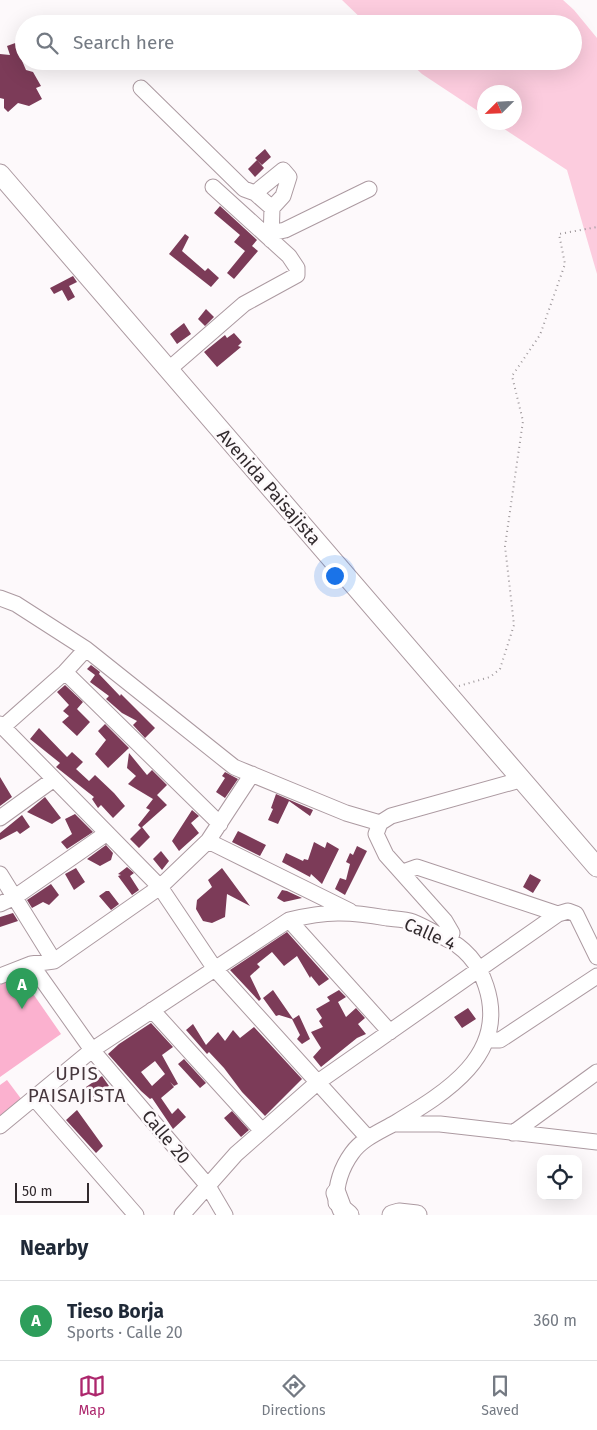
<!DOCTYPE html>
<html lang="en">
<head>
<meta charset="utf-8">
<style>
	body { margin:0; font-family:"Fira Sans",sans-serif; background:#f2f2f3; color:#1f2937 }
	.controls { position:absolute; right:15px; bottom:15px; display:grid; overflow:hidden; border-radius:10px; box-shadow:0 5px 20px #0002 }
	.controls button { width:45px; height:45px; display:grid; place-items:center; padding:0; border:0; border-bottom:1px solid #e0e1e3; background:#fff; color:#1f2937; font:25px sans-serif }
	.compass { position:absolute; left:477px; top:85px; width:45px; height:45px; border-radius:50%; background:#fff; box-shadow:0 5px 20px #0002; rotate:246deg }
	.scale { position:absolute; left:15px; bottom:12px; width:74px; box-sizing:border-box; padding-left:5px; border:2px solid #322b2e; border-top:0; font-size:14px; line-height:18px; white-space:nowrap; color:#322b2e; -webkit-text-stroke:4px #fdf9fb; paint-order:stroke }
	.you { position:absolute; left:334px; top:575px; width:18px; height:18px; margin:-12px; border:4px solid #fff; border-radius:50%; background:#1a73e8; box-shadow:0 0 0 8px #1a73e833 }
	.badge { display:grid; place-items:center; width:32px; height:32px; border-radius:50%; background:#ad276d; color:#fff; font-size:16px; font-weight:700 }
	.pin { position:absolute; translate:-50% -41px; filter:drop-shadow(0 1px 2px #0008) }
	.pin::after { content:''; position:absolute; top:26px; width:18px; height:15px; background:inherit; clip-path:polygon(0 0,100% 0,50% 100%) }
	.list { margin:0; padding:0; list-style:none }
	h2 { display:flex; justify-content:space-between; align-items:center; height:65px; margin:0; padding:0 20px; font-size:21px }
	h2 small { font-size:16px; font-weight:400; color:#747a83 }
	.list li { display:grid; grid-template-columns:32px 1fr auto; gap:15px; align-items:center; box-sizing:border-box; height:80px; padding:0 20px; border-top:1px solid #e0e1e3 }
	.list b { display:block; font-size:19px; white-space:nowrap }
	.list p { margin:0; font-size:16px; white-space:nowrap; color:#747a83 }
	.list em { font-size:16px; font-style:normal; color:#747a83 }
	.icon { flex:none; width:28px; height:28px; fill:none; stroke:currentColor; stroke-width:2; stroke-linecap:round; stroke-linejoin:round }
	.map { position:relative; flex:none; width:597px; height:1215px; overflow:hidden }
	.search { position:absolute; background:#fff; box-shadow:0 5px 20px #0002; left:15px; right:15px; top:15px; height:55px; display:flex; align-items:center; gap:12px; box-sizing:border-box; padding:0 18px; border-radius:28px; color:#747a83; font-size:19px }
	.sheet { height:145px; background:#fff }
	nav { display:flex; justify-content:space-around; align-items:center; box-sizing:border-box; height:70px; border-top:1px solid #e0e1e3; background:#fff; font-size:14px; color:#747a83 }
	nav a { display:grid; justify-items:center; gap:2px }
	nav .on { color:#ad276d }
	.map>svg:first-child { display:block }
	.green { fill:#fbb1cf }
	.water { fill:#fcccde }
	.building { fill:#7c3b58; fill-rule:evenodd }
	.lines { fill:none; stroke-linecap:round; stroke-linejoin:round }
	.minor-casing { stroke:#ac9aa1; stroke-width:17 }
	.major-casing { stroke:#ac9aa1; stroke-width:21 }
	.path { stroke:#9d979a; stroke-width:2; stroke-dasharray:1 4; stroke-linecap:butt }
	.minor { stroke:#fff; stroke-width:15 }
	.major { stroke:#fff; stroke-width:19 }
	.labels { text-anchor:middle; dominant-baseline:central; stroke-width:5; stroke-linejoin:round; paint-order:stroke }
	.street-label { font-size:18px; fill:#322b2e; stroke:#fdf9fb }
	.neighbourhood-label { font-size:19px; letter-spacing:1px; fill:#46373d; stroke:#fdf9fb }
</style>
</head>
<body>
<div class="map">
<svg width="597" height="1215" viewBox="0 0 597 1215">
	<rect width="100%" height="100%" fill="#fdf9fb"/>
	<path class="green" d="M18,972l43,62 -61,43v-92z
		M7,1080l15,20 -22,17v-32z"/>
	<path class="water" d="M342,0h221l11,10 23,28v236l-30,-104 -72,-47 19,-1v-30h-30v23l-62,-41 -14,-13h165v-37h-206z"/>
	<path class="building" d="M18,42l5,12 -3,2 6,14 7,2 8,14 -5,2 6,11 -13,7 -11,-3 -10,9 -4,-4v-9l-4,-1v-44l10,1 -3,-9z
		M265,149l6,8 -9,8 -7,-7z
		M257,160l7,8 -9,9 -7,-8z
		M220,206l37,34 -5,6 6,5 -24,28 -7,-6 18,-22 -11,-9 6,-7 -26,-22z
		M185,234l4,3 -7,14 23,20 3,-3 11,10 -8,9 -42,-33z
		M73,276l4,6 -8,4 6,11 -7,4 -6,-11 -8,4 -4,-6z
		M206,309l8,8 -9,9 -7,-7z
		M184,323l7,11 -14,10 -7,-10z
		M234,333l8,9 -4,4 3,1 -24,20 -13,-15 21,-17 2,3z
		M91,665l9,7 -1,2 21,22 1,-2 34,34 -10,10 -12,-13 4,-4 -15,-8 -16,-14 3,-3 -19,-14 5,-7 -8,-6z
		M65,685l18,17 -6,7 13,13 -13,14 -15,-14 7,-6 -6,-5 6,-6 -12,-13z
		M105,724l24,24 -21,20 -13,-14 11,-14 -8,-9z
		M39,728l28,29 5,-5 11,10 -7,7 13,12 6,-6 19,18 11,13 -12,12 -12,-13 -3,3 -6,-9 2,-2 -38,-30 4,-4 -30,-24z
		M129,753l18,22 5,-5 15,15 -10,10 10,10 -26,23 -3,-3 12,-15 -4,-2 7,-9 -25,-15 8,-8 -9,-8z
		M225,772l13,7 -13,19 -9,-6 9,-14 -3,-2z
		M0,777l12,20 -12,9z
		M276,794l37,16 -3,6 -21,-15 -11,23 -10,-4 5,-11 -2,-1z
		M45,797l16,21 -9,6 -25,-12z
		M192,810l7,6 -8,7 8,10 -20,18 -7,-10z
		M75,814l18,18 -26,17 -6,-7 11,-8 -7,-15z
		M22,815l8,12 -10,7 -3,-3 -17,9v-7z
		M142,827l8,10 -11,11 -9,-9z
		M238,831l28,14 -6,11 -28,-14z
		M314,842l11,6 2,-6 12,7 -17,35 -11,-10 -1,3 -28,-15 4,-9 17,8 1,-2 4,1z
		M106,845l7,8 -2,7 -11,6 -13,-7z
		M357,846l10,5 -22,44 -10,-6 5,-11 6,2 4,-16 -4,-2 4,-9 3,2z
		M161,851l8,10 -7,9 -9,-11z
		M127,867l7,6 -4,3 9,14 -7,5 -14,-19 3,-1 -3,-1z
		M76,868l9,14 -11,8 -9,-16z
		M222,868l28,38 -23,-12 -2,23 -13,6 -9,-2 -7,-12 1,-9 15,-13 -4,-7z
		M530,874l11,6 -8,13 -10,-6z
		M51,884l8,11 -10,10 -6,-3 -11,6 -5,-8z
		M282,890l5,1 15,7 -18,4 -7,-4z
		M106,891h3l10,13 -8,6 -12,-14z
		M13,913l5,8 -18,6v-10z
		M287,932l42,47 -10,7 -8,-10 -1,2 -13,-22 -13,10 -12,-14 -15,12 3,3 -10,9 11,23 -2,2 -29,-31z
		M273,990l20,29 6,-4 11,24 -8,5 -5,-5 3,-4 -8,-16 -13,-4 -3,1 -13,-18z
		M339,990l7,7 -8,5 8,15 10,-9 9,10 -7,6 8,10 -9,4 -36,29 -8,-10 8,-9 -10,-16 12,-5 -4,-6 3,-3 -6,-9 14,-8 -3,-4z
		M468,1008l8,11 -14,9 -8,-11z
		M151,1023l22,24 -11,8 16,29 -4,2 -4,-4 4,5 -13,11 11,16 6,-6 8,9 -13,12 -21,-31 -2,1 -9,-8 -33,-37 11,-10zM155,1061l10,13 -13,12 -11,-14z
		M193,1024l13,21 12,-13 7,9 8,-11 7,8 14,-11 48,52 -37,37 -23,-24 -18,-24 -15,-16 -2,2 -21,-24z
		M184,1059l22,24 -6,5 -22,-24z
		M102,1076l7,10 -16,11 -7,-10z
		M77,1110l26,36 -7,7 -30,-33z
		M232,1111l17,19 -8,7 -17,-19z"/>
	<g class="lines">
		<defs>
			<path id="minor" d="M141,88l103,101 11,4
				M271,240l1,-32 11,-12 6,-19 -6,-7 -28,23 17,15
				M271,240l5,-8 9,-2 84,-41
				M168,370l76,-66 53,-29v-7l-8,-12 -76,-69
				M0,598l16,6 70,45 148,118 112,46 34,10
				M65,672l155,152
				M0,724l160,163 55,82 153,169
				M3,727l62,-55 21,-23
				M0,818l54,-39
				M208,841l142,70
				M403,872l14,-5 141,47
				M0,874l54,87
				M0,904l15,-7 92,-64
				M289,920l101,112
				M450,940l2,-7 -7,-12 -59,-66 -10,-21 4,-11 11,-7 129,-36
				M31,964l61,86 116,136 17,29
				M0,976l31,-12 23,-3 106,-74 48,-46 44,-67
				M152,1010l110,121
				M488,1040h12l97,-64
				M34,1098l102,117
				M394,1124h46l157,18
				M0,1126l92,-76 197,-130c38,-9 59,-9 98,-2 8,1 18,1 26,4 10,4 20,10 30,15 22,10 36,27 43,49 23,69 -41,107 -91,137 -16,9 -33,16 -43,30 -11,15 -16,32 -16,50
				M513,1133l84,-61
				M182,1215l54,-61 82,-72 240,-168 10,-3 8,3 21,43"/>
			<path id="major" d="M0,174l597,693
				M336,1193l6,16 7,6
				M392,1215l7,-2 18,2"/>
		</defs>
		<use href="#minor" class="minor-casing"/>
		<use href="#major" class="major-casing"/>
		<path class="path" d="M459,686l31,-9 10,-8 14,-44 -9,-79 18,-125 -11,-45 28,-41 25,-71 -6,-30 38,-7"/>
		<use href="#minor" class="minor"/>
		<use href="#major" class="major"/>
	</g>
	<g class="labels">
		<g class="street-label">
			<text transform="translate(269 487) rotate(49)">Avenida Paisajista</text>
			<text transform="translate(430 934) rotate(24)">Calle 4</text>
			<text transform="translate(166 1137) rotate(50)">Calle 20</text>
		</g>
		<g class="neighbourhood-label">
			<text x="77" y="1073">UPIS<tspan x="77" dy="22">PAISAJISTA</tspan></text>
		</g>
	</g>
</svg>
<div class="controls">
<button><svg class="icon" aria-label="locate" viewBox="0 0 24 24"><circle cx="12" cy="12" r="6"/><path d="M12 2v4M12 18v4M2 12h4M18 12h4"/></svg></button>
</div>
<svg class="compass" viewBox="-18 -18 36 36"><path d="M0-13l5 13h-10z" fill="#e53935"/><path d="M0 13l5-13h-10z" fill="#747a83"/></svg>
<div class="scale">50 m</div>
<div class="you"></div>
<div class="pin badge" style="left:22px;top:1009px;background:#2e9e5b">A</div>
<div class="search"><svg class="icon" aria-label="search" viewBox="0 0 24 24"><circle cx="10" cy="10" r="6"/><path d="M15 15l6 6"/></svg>Search here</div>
</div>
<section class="sheet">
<h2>Nearby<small></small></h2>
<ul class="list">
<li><span class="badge" style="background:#2e9e5b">A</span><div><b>Tieso Borja</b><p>Sports · Calle 20</p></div><em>360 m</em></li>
</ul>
</section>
<nav>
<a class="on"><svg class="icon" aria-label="map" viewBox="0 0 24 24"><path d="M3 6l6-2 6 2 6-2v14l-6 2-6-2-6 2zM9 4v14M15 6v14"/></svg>Map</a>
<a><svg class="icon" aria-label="directions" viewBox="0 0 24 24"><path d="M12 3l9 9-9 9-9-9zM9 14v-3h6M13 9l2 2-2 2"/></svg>Directions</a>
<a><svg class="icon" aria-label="saved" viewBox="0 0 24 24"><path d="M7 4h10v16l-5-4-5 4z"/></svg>Saved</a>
</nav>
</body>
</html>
